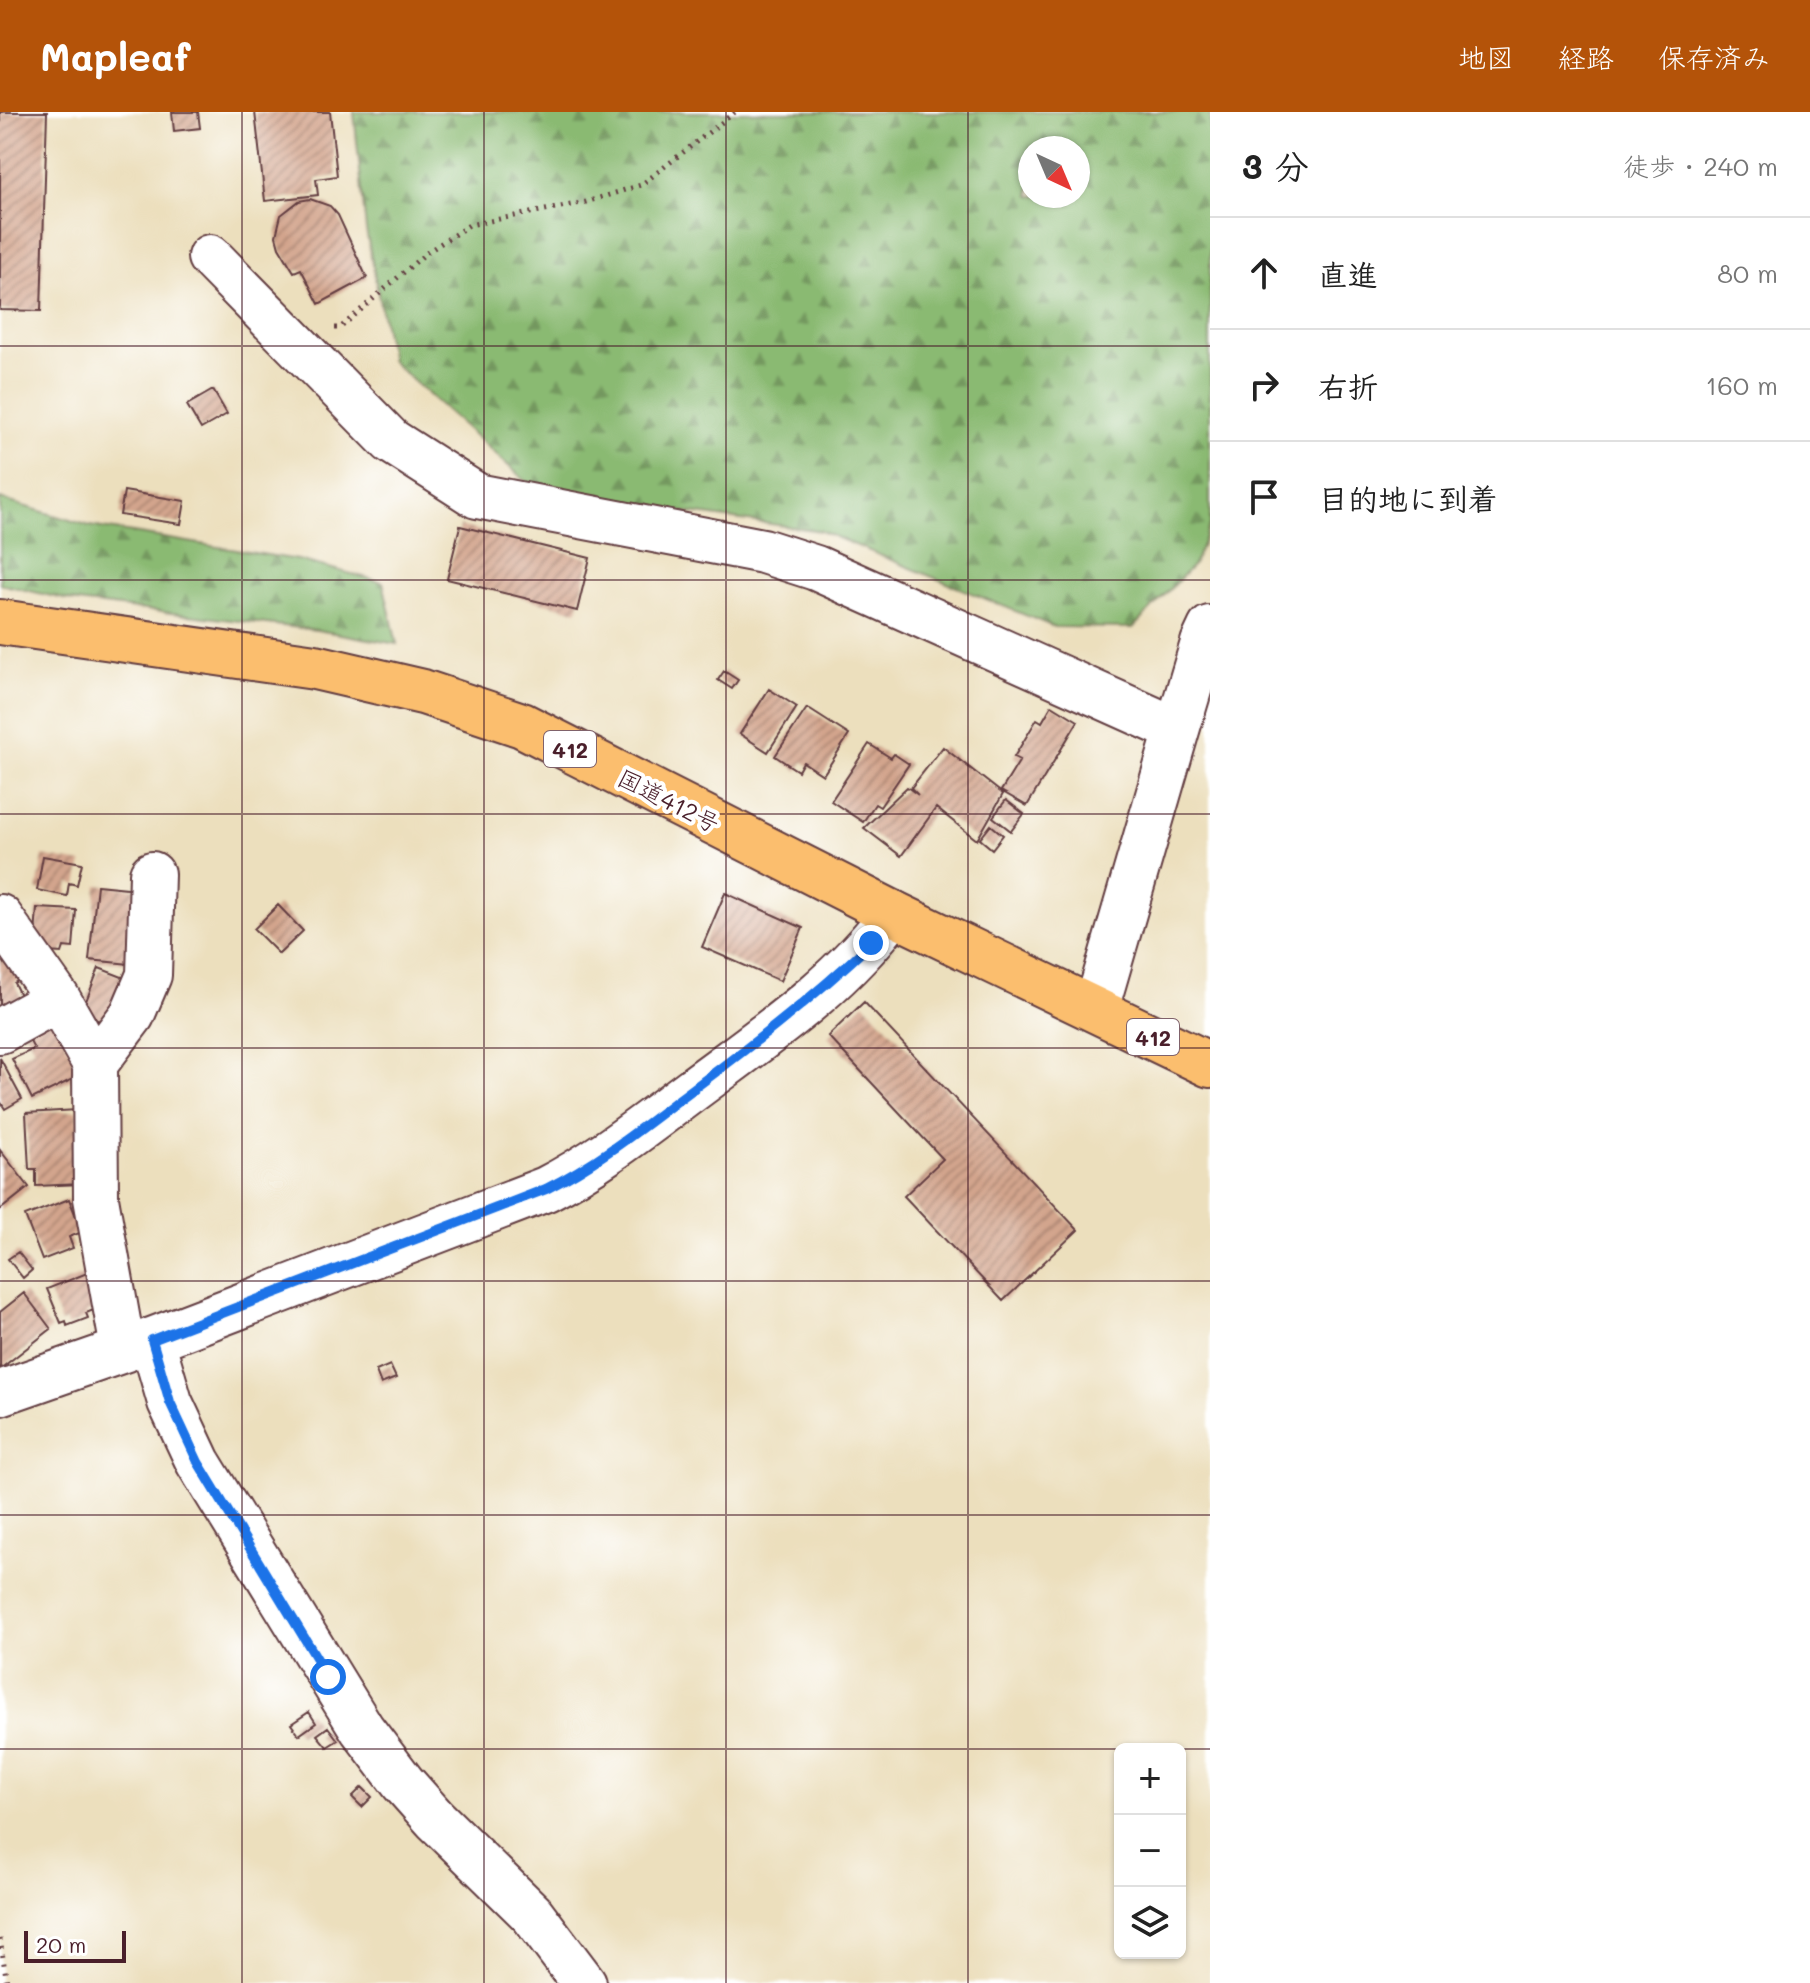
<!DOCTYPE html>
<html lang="ja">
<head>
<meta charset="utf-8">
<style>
	body { margin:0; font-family:Mali,"Klee One",sans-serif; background:#f6f6f6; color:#222 }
	.controls { position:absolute; right:24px; bottom:24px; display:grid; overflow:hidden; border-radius:12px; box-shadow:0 2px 6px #0004 }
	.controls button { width:72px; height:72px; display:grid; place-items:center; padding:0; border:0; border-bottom:2px solid #e0e0e0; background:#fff; color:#222; font:40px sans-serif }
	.compass { position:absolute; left:1018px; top:24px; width:72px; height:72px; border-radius:50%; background:#fff; box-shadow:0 2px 6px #0004; rotate:136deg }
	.scale { position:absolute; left:24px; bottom:20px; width:102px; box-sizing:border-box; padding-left:8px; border:4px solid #4a1f2b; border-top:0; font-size:22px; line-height:28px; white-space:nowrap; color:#4a1f2b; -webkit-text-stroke:6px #fff; paint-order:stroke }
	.stop { position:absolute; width:24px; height:24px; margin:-18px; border:6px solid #1a73e8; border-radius:50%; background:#fff }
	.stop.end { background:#1a73e8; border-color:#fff; box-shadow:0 2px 8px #0008 }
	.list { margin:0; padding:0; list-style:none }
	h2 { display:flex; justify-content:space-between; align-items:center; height:104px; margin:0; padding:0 32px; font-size:34px }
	h2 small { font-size:26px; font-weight:400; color:#767676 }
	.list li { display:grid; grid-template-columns:52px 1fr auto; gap:24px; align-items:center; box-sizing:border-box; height:112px; padding:0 32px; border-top:2px solid #e0e0e0 }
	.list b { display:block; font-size:30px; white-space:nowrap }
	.list em { font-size:26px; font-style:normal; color:#767676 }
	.icon { flex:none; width:44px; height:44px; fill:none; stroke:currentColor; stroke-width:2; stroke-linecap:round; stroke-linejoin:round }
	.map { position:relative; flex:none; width:1210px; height:1871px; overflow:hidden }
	header { display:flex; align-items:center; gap:48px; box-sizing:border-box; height:112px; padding:0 40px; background:#b45309; color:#fff }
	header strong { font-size:38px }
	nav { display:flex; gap:44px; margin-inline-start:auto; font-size:28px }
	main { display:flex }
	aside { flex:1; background:#fff }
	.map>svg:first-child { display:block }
	.forest { fill:url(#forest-firs); stroke:#6a6c4e; stroke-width:2; fill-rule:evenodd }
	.building { fill:url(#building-hatch) }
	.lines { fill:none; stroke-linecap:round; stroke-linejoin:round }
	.minor-casing { stroke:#623c41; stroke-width:48 }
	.highway-casing { stroke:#623c41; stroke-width:48 }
	.path { stroke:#623c41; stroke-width:5; stroke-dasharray:2 6; stroke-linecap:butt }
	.minor { stroke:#fff; stroke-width:44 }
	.highway { stroke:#fbbe6e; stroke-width:44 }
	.route { stroke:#1a73e8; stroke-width:10 }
	.grid { fill:none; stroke:#4a1f2b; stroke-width:2; stroke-opacity:0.55 }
	.labels { text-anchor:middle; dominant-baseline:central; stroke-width:8; stroke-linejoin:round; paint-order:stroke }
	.shield { fill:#fff; stroke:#80626b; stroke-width:2 }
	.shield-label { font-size:22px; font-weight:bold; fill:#4a1f2b }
	.street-label { font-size:24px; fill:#4a1f2b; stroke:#fff }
</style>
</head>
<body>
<header>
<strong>Mapleaf</strong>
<nav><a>地図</a><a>経路</a><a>保存済み</a></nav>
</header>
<main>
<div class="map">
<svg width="1210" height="1871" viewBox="0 0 1210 1871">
	<defs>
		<pattern id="forest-firs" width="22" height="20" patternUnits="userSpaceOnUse" patternTransform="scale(2)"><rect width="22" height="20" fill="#8aba72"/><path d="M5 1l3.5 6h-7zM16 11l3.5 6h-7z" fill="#73975e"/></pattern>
		<pattern id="building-hatch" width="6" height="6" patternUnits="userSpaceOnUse" patternTransform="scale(2)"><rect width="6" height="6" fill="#d3a58d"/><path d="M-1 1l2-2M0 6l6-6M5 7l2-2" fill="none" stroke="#ad8673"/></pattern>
	</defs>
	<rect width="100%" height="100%" fill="#fff"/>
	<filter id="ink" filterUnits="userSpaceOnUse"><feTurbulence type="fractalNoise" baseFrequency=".0125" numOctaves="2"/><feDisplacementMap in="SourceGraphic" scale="16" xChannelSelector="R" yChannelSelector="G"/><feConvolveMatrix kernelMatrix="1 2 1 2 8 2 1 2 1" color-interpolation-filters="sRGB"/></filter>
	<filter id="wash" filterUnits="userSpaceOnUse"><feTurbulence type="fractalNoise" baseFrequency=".006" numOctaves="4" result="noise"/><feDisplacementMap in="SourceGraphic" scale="32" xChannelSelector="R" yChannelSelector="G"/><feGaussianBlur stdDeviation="1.8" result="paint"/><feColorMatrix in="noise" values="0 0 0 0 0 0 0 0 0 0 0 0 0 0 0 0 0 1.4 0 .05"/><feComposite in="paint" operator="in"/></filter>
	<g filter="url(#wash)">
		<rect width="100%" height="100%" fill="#ecdfbd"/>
		<path class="forest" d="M354,0h856v413l-16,39 -61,64 -79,-1 -233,-96 -283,-39 -147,-131 -25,-131zM1030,36h48v48h-48z
			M0,387l90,27 208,34 85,22 14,62 -80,-14 -240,-28 -77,-18z"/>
		<g id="blocks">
			<path class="building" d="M0,0h47l-6,199 -41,-1z
				M172,0h26l2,16 -26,3z
				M255,0h75l7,64 -21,3 2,16 -53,6z
				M310,87l20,7 8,9 29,63 -48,26 -18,-35 -7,3 -15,-25 -3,-11 5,-21 18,-14z
				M213,278l14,24 -26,15 -14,-24z
				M124,379l61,10 -4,23 -61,-9z
				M460,414l130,32 -13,53 -130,-32z
				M724,559l14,9 -6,9 -14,-9z
				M769,577l28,18 -29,45 -28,-18z
				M1052,593l26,16 -51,85 -26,-15 19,-31 -6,-3 23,-38 5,3z
				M807,596l42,27 -26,40 -20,-13 -5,9 -23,-15z
				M869,632l22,14 3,-4 15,10 -29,43 -5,-3 -12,18 -32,-21z
				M943,635l60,47 -26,46 -41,-32 -35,48 -37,-28 43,-41 11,8 -7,-7z
				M1006,688l18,14 -13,17 -18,-14z
				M991,713l12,10 -11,14 -12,-10z
				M43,744l39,7 -5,22 -8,-2 -2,13 -30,-6z
				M97,773l40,4 -7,75 -41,-4z
				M725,781l78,35 -23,53 -78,-34z
				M278,793l25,26 -24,23 -25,-25z
				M37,796l39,2 -3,38 -9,-1 -2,6 -28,-2z
				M8,844l12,23 -6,4 9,18 -23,13v-54z
				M99,856l31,12 -25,43 -24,-9z
				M864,890l214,228 -75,71 -99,-105 39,-37 -115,-123z
				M53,905l28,58 -49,24 -20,-40 22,-10 -9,-17z
				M0,946l22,41 -17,10 -5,-8z
				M77,998l4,74 -45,2v-17h-7l-3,-56z
				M0,1038l29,37 -29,23z
				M69,1087l13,33 -13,5 4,11 -31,12 -17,-44z
				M18,1140l14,18 -9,8 -15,-19z
				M87,1161l14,34 -15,6 2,5 -21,8 -1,-5 -5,2 -14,-34z
				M24,1181l27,36 -51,40v-57z
				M390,1253l6,13 -15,6 -5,-13z
				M309,1600l7,11 -17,12 -8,-11z
				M328,1615l10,13 -11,7 -10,-12z
				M362,1675l10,10 -10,10 -10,-10z"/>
		</g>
	</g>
	<g filter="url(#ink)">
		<use href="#blocks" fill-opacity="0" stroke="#623c41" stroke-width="2"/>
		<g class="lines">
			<defs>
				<path id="minor" d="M210,145l181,184 86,55 286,55 53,17 361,162
					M0,805l58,82 37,65 1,134 27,151
					M1096,897l81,-279 26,-87 7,-15
					M0,919l58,-32
					M95,952l37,-49 17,-40 3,-101
					M152,1228l18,62 28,60 164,267 41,54 32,36 97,95 52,69
					M0,1281l152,-53 394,-151c53,-27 99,-64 146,-99 71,-53 149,-105 201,-177"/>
				<path id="highway" d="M0,510l315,45 108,25 99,33 371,188 317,152"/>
			</defs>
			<use href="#minor" class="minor-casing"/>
			<use href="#highway" class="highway-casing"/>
			<path class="path" d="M335,216h5l86,-75 43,-28 117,-23 55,-17 94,-73
				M0,1827l7,44"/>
			<use href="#minor" class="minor"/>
			<use href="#highway" class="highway"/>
		</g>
	</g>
	<g class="lines" filter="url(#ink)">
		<path class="route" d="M328,1565l-130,-215 -28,-60 -18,-62 394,-151c48,-24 89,-56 131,-88 67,-50 133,-100 194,-158"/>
	</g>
	<path class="grid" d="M242,0v1871M484,0v1871M726,0v1871M968,0v1871M0,234h1210M0,468h1210M0,702h1210M0,936h1210M0,1169h1210M0,1403h1210M0,1637h1120M1180,1637h30"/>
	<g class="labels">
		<g class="shield">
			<rect x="544" y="619" width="52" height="36" rx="6"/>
			<rect x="1127" y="907" width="52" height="36" rx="6"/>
		</g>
		<g class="shield-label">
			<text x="570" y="637">412</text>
			<text x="1153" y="925">412</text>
		</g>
		<g class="street-label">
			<text transform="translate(669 688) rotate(27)">国道412号</text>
		</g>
	</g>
</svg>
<div class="controls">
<button>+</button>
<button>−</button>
<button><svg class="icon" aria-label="layers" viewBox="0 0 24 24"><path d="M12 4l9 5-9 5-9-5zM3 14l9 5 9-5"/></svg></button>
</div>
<svg class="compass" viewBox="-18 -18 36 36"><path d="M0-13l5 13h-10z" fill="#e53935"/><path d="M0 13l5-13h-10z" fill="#767676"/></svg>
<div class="scale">20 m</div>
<div class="stop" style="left:328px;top:1565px"></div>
<div class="stop end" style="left:871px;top:831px"></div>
</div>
<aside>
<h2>3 分<small>徒歩 · 240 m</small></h2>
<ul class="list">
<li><svg class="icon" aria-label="ahead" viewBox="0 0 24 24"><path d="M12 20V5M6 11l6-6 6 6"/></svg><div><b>直進</b></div><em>80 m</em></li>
<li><svg class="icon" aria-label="right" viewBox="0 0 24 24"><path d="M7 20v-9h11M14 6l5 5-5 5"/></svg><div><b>右折</b></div><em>160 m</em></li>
<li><svg class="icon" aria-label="arrive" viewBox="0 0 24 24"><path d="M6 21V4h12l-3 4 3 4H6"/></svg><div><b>目的地に到着</b></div></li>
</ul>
</aside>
</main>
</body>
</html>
